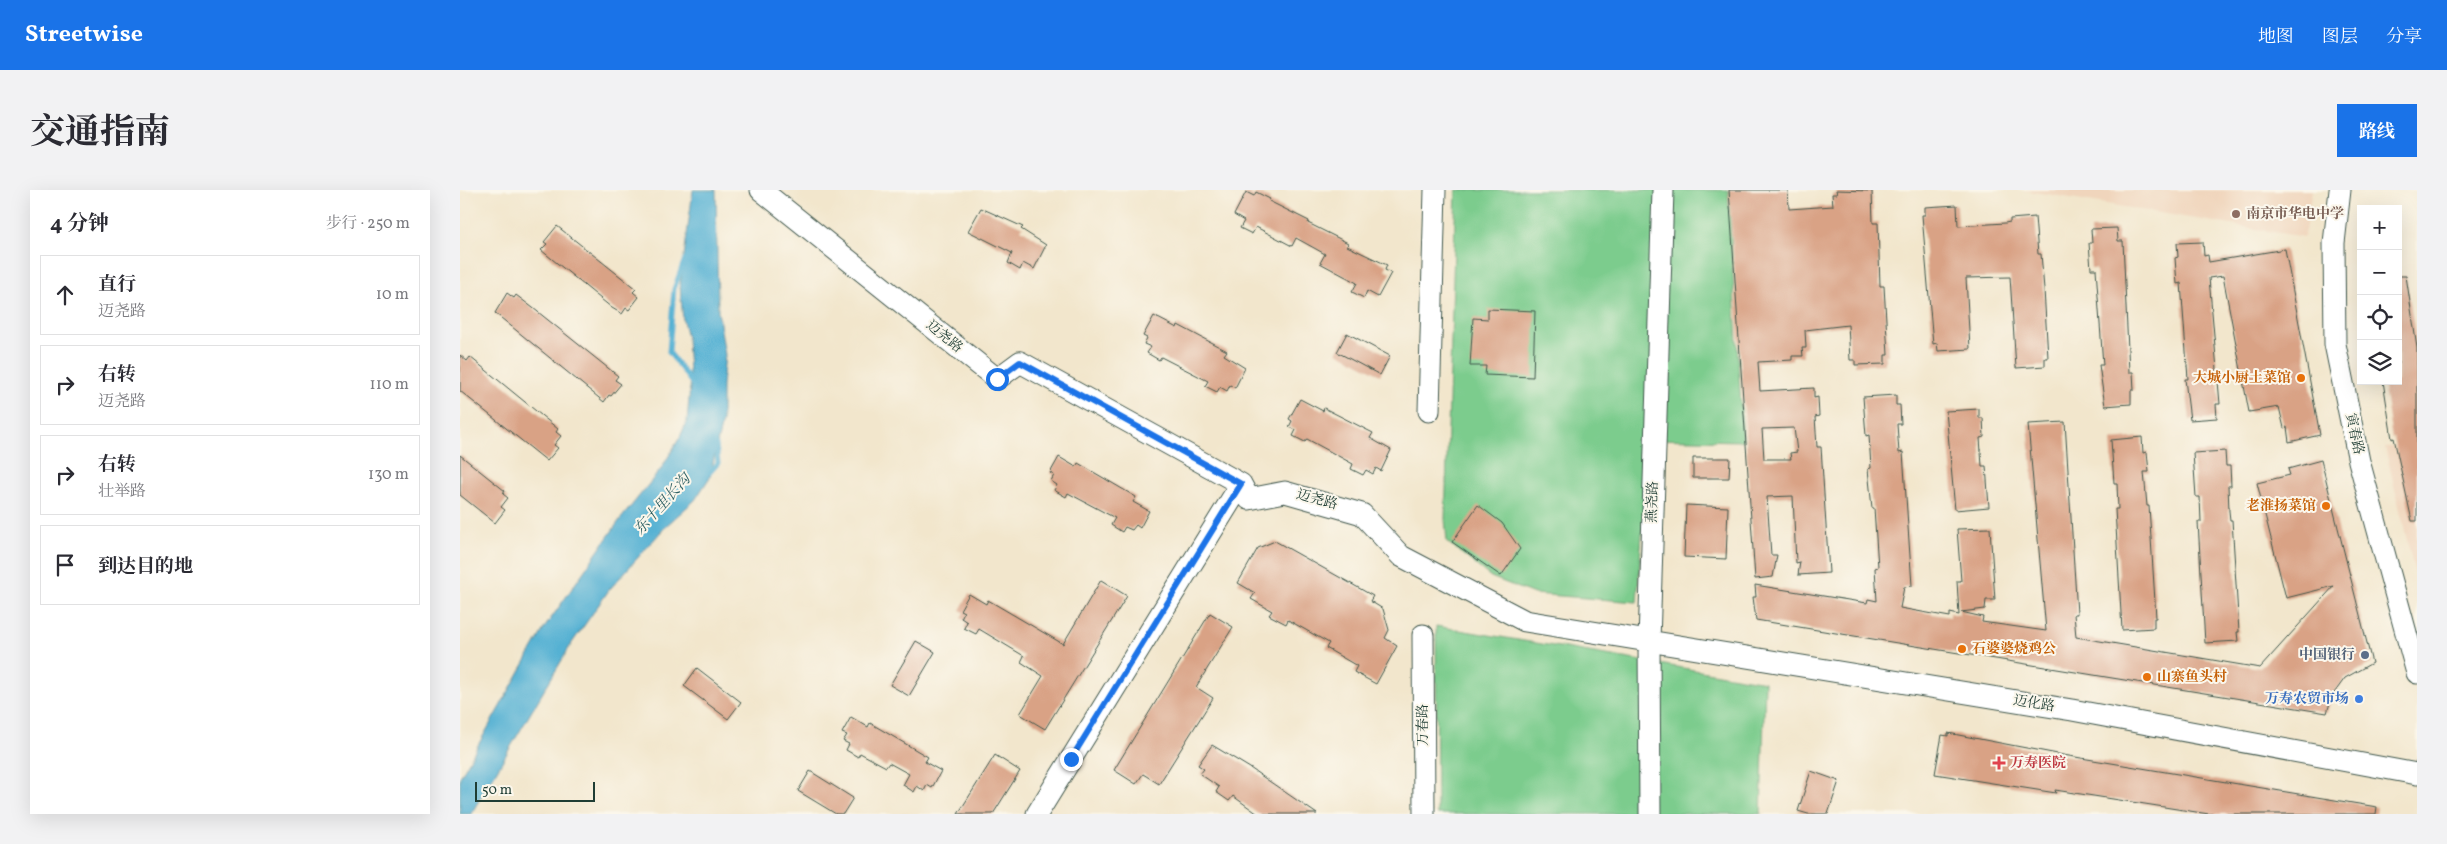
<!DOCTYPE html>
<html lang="zh">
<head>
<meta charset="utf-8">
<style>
	body { margin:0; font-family:Vollkorn,"Noto Serif SC",serif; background:#f2f2f3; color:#2b2b33 }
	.controls { position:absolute; right:15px; top:15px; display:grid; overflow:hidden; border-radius:0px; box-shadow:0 5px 20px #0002 }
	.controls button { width:45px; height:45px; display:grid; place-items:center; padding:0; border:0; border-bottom:1px solid #e1e1e2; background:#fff; color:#2b2b33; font:25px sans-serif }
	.scale { position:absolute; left:15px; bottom:12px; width:120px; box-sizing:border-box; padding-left:5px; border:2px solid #1f3d34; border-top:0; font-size:14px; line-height:18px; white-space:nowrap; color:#1f3d34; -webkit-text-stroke:4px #fbf7ec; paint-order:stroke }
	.stop { position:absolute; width:15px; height:15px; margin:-11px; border:4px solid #1a73e8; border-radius:50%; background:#fff }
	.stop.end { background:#1a73e8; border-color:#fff; box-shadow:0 1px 5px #0008 }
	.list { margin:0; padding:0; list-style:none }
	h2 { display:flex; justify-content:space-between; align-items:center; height:65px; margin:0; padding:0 20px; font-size:21px }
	h2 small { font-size:16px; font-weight:400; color:#7c7c81 }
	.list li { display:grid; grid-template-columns:32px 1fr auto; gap:15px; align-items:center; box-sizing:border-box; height:80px; margin:0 10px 10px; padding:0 10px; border:1px solid #e1e1e2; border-radius:0px }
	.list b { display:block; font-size:19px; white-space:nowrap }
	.list p { margin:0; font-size:16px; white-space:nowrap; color:#7c7c81 }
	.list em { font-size:16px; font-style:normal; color:#7c7c81 }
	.icon { flex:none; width:28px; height:28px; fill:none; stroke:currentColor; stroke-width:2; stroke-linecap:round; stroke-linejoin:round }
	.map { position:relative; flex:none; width:1957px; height:624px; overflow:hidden; border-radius:0px }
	header { display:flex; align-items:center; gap:30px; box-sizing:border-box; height:70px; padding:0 25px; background:#1a73e8; color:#fff }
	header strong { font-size:24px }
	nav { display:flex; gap:28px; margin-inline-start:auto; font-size:18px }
	.intro { display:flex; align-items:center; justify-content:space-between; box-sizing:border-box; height:120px; padding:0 30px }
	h1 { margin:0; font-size:35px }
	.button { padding:12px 22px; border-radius:0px; background:#1a73e8; color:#fff; font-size:18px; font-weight:700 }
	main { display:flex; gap:30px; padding:0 30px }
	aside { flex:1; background:#fff; border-radius:0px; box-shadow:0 5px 20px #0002 }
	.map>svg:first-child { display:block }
	.built { fill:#f0d5bc }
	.green { fill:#7ccc8d; stroke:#4e8460 }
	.water { fill:#55b1d3; stroke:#3a7784 }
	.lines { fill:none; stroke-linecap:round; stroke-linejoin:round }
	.stream { stroke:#55b1d3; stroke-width:5 }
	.building { fill:#d9a285; fill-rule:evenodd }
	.minor-casing { stroke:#3f564b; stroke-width:23 }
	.minor { stroke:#fff; stroke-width:21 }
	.route { stroke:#1a73e8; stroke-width:6 }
	.education-dot { fill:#8d6e63; stroke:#fbf7ec; stroke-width:2 }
	.food-dot { fill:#e8710a; stroke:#fbf7ec; stroke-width:2 }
	.service-dot { fill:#5c6f8a; stroke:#fbf7ec; stroke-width:2 }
	.shop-dot { fill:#3f7fe0; stroke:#fbf7ec; stroke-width:2 }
	.health-dot { fill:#e0444e; stroke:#fbf7ec; stroke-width:2 }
	.labels { text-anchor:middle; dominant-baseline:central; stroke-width:4; stroke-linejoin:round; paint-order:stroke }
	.education-label { font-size:14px; font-weight:bold; fill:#785e54; stroke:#fbf7ec; text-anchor:start }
	.street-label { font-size:14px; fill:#1f3d34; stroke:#fbf7ec }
	.food-label { font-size:14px; font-weight:bold; fill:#c56008; stroke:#fbf7ec; text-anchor:end }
	.service-label { font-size:14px; font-weight:bold; fill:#4e5e75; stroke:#fbf7ec; text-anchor:end }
	.shop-label { font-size:14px; font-weight:bold; fill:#366cbe; stroke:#fbf7ec; text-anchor:end }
	.health-label { font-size:14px; font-weight:bold; fill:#be3a42; stroke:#fbf7ec; text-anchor:start }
	.water-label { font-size:15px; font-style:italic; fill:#2f6064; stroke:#fbf7ec }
</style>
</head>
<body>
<header>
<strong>Streetwise</strong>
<nav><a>地图</a><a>图层</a><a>分享</a></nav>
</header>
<div class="intro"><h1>交通指南</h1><a class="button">路线</a></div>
<main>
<aside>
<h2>4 分钟<small>步行 · 250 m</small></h2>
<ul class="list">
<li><svg class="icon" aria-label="ahead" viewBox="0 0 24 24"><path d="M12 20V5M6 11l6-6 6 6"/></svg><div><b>直行</b><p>迈尧路</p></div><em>10 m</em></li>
<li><svg class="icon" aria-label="right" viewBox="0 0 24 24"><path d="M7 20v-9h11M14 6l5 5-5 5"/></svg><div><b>右转</b><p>迈尧路</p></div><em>110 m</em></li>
<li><svg class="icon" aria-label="right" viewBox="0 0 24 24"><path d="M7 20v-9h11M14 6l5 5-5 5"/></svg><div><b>右转</b><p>壮举路</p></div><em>130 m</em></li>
<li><svg class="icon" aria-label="arrive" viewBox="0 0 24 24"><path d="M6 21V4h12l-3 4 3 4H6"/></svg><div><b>到达目的地</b></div></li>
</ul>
</aside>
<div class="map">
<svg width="1957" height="624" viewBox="0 0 1957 624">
	<rect width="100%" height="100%" fill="#fbf7ec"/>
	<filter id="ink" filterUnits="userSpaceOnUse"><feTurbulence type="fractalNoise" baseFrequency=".02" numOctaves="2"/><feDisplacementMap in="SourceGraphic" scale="10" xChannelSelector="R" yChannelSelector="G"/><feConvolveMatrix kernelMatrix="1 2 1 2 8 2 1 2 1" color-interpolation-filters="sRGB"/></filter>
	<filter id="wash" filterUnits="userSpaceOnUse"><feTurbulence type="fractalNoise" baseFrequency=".0096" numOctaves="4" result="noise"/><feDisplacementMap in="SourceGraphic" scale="20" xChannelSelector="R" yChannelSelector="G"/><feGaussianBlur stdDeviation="1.12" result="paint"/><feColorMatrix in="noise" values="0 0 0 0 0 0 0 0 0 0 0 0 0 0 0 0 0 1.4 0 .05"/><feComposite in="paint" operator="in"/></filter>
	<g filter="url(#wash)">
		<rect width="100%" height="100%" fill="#f2e6cc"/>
		<path class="built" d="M1563,0h289l-8,47z
			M1957,256v136l-32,-135z"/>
		<path class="green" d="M996,0h272l15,251 -94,-2 -12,163 -103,-8 -43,-17 -44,-35 -2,-23z
			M976,436l329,56 -4,132h-324z"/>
		<path class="water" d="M233,0h23l2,121 7,44 -3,30v36l-12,56 -15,23 -28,25 -58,65 -37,53 -101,171h-11v-37l85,-150 74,-106 42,-52 19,-32 7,-16 3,-34 -3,-49 -4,-17 -3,-35z"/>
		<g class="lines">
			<path class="stream" d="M225,69l-11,30 -5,63 25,34
				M249,283l9,-10 -2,-18"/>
		</g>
		<g id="blocks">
			<path class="building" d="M1269,0h59l1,19 44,-3 -1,-12h5l-1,-4 36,1 1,32h5l2,63h4l4,69h-3v9l-30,1v-5h-5l-2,-35 -43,5 1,18h-4l1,8h-11v4l-34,2 2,29 54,-3v10l4,-1 1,19 -4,1 2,30h4l8,126 -31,2 2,-13 -4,1 -3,-67 -26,1 4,58h6l-4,22 -18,2zM1334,238l3,24 -7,1 1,6h-27l-2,-30z
				M786,2l8,4 2,-4 14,7 -1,2 40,20 -1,2 40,20 -1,3 40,19 -2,5 6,3 -13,24 -11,-6 -3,7 -12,-6 5,-9 -37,-20 5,-9 -29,-16 -4,8 -36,-19 -4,7 -12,-6 4,-7 -10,-6z
				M1497,15l1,21 47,-3 5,-1v-3l25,-2 3,37h3l3,35 4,69h-3v8l-29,2 -6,-91 -44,1 4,71 -32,2 -1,-8 -4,1 -11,-129h3v-8z
				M521,18l42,19 -2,2 25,16 -12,24 -11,-6 -3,7 -12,-7 4,-10 -44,-22z
				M97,36l79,63 -3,3 6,5 -10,13 -3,-2 -4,6 -10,-6 -71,-58 6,-6 -3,-2z
				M1657,38l1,13h5l6,131h4l1,18h-3v14l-26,2 -6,-41h4l-7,-96h-5l-2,-26h3l-1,-14z
				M1743,52l1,14 4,-1 1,7 76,-13 35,186 -31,7 -2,-15 -3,1 -5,-21 -30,5 -26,-136 -14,2 11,126h-4l1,14 -27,2 -5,-41h3l-7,-96 -4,1 -2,-26 3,-1 -1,-14z
				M1938,86h8l11,72v173h-5l-18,-83 -2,1 -9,-58h15z
				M47,103l7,5 2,-3 17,13 85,68 -3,4 6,4 -10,12 -2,-1 -5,7 -109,-89z
				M1028,119l47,2 -2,66 -48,-2 1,-9h-16l3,-48 15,1z
				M694,126l23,12 1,-3 49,26 -3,4 21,13 -10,20 -5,-3 -3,6 -7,-4 -3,5 -12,-6 3,-5 -47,-24 -2,3 -12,-7 4,-6 -7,-3 3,-6 -4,-2z
				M887,143l43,23 -10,19 -43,-23z
				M0,165l7,6 3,-4 88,72 -2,3 5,4 -7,9 4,3 -11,13 -87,-70z
				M1436,205v10h4l1,19h-4l2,29 4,-1 9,134 -8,1 -4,21 50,9v-4l9,2 -2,-34h4l-4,-52 33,-1 5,72h-9l-1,9 -24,3 22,5 -1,5 64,9 -18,-207 37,-2 12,192h-3l2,23 184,31 74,-82 -48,12 -29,-115 33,-8 -2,-6 33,-9 51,203 -27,15 -13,18 -5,17 -571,-93 -3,-23h3l-1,-12 112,18 1,-4 9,2 -2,-33 3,-1 -4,-59h-2l-4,-39 3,-1 -2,-33 -3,1 -3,-39z
				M840,209l23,12 1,-3 49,25 -3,5 21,12 -10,21 -5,-3 -3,6 -7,-4 -3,5 -12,-6 2,-5 -46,-25 -2,3 -12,-6 3,-6 -7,-3 3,-6 -3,-2z
				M1519,219v9h4l1,19 -4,1 2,28h4l3,41 -34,3 -9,-99z
				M1682,247l1,16 4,-1 2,20h-5l3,34h2l7,112h-2v10l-32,2 -7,-121h3l-1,-26h-3l-3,-43z
				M1765,261l1,15h4l1,20h-3l1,25 1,9h2l7,112h-2l1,9 -33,2 -7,-121h3l-1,-25h-4l-3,-44z
				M0,265l45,36 -2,3 5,4 -7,9 4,3 -10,13 -35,-28z
				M599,267l17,10 2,-4 58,34 -3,5 16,9 -9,17 -4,-3 -4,5 -7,-3 -3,5 -11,-7 4,-7 -47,-25 -2,4 -12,-7 3,-5 -6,-4 3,-6 -4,-2z
				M1233,268h37l-1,20h-36z
				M1018,315l24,18 18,26 -19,27 -49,-34z
				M1226,315l42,2 -2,52 -42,-2z
				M815,351l98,55 -3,5 13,8 6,21 -4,8 12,8 -21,38 -22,-12 3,-6 -31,-18 3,-5 -41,-23 -2,4 -17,-9 3,-4 -21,-12 4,-6 -17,-10 20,-35z
				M641,390l26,16 -82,133 -25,-15 23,-38 -22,-14 3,-6 -45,-27 -3,5 -12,-6 3,-6 -6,-4 3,-6 -4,-2 9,-16 17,10 2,-4 75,44z
				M750,423l23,14 -37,60 17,11 -54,86 -16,-10 -7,10 -22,-14z
				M456,451l19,11 -26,44 -19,-11z
				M237,478l44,34 -13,17 -44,-33z
				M391,527l17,10 2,-4 58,34 -3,5 16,9 -9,17 -5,-3 -3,6 -7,-5 -3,6 -11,-7 6,-11 -20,-11 -3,4 -26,-14 -2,4 -12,-7 3,-6 -6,-3 4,-6 -5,-2z
				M1488,543l115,22 314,52 -1,7h-167l-154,-24 1,3 -121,-19 7,-39 6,1z
				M752,555l38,23 67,46h-59l-25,-18 -4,5 -13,-9 3,-5 -19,-13 4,-5 -6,-4z
				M535,565l25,16 -27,43h-35z
				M350,581l43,27 -10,16h-7l-38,-23z
				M1351,581l28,10 -11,33h-20l-10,-3z"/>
		</g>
	</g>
	<g filter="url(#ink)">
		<use href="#blocks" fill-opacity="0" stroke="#3f564b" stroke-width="1"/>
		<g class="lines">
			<defs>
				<path id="minor" d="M301,0l236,189 23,-17 221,122 8,15 36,-7 77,22 39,42 124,65 547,89 345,64
					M1880,0l-6,53 1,101 24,117 58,212
					M969,221l6,-221
					M963,445l1,179
					M577,624l204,-330
					M1190,624l-1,-172 14,-452"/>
			</defs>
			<use href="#minor" class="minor-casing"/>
			<use href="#minor" class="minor"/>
		</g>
	</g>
	<g class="lines" filter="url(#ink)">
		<path class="route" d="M537,189l23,-17 221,122 -170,275"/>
	</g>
	<circle class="education-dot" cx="1776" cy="24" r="5"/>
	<g class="food-dot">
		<circle cx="1841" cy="188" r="5"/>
		<circle cx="1866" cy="316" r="5"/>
		<circle cx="1502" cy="459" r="5"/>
		<circle cx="1687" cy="487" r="5"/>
	</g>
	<circle class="service-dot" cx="1905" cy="465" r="5"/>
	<circle class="shop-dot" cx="1899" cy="509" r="5"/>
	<path class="health-dot" d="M1536.5 565.5h5v5h5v5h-5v5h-5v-5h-5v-5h5z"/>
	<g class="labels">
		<g class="education-label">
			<text x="1786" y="24">南京市华电中学</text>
		</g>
		<g class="street-label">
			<text transform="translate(484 147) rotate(39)">迈尧路</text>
			<text transform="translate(1894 244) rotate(78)">寅春路</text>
			<text transform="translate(857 310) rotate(15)">迈尧路</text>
			<text transform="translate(1193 312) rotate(-88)">燕尧路</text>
			<text transform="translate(1574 514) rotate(9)">迈化路</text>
			<text transform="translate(963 535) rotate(-90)">万春路</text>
		</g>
		<g class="food-label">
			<text x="1831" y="188">大城小厨土菜馆</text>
			<text x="1856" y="316">老淮扬菜馆</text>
			<text x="1512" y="459" text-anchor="start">石婆婆烧鸡公</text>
			<text x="1697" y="487" text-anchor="start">山寨鱼头村</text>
		</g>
		<g class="service-label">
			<text x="1895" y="465">中国银行</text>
		</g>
		<g class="shop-label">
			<text x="1889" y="509">万寿农贸市场</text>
		</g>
		<g class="health-label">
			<text x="1550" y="573">万寿医院</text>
		</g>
		<g class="water-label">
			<text transform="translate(203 315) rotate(-48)">东十里长沟</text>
		</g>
	</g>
</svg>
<div class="controls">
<button>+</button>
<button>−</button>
<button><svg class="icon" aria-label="locate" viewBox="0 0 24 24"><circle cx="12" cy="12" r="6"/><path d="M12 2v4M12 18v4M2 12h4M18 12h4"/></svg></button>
<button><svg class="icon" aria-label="layers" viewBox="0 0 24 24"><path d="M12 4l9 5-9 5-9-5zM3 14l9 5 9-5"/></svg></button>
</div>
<div class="scale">50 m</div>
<div class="stop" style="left:537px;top:189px"></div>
<div class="stop end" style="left:611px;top:569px"></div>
</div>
</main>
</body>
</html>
